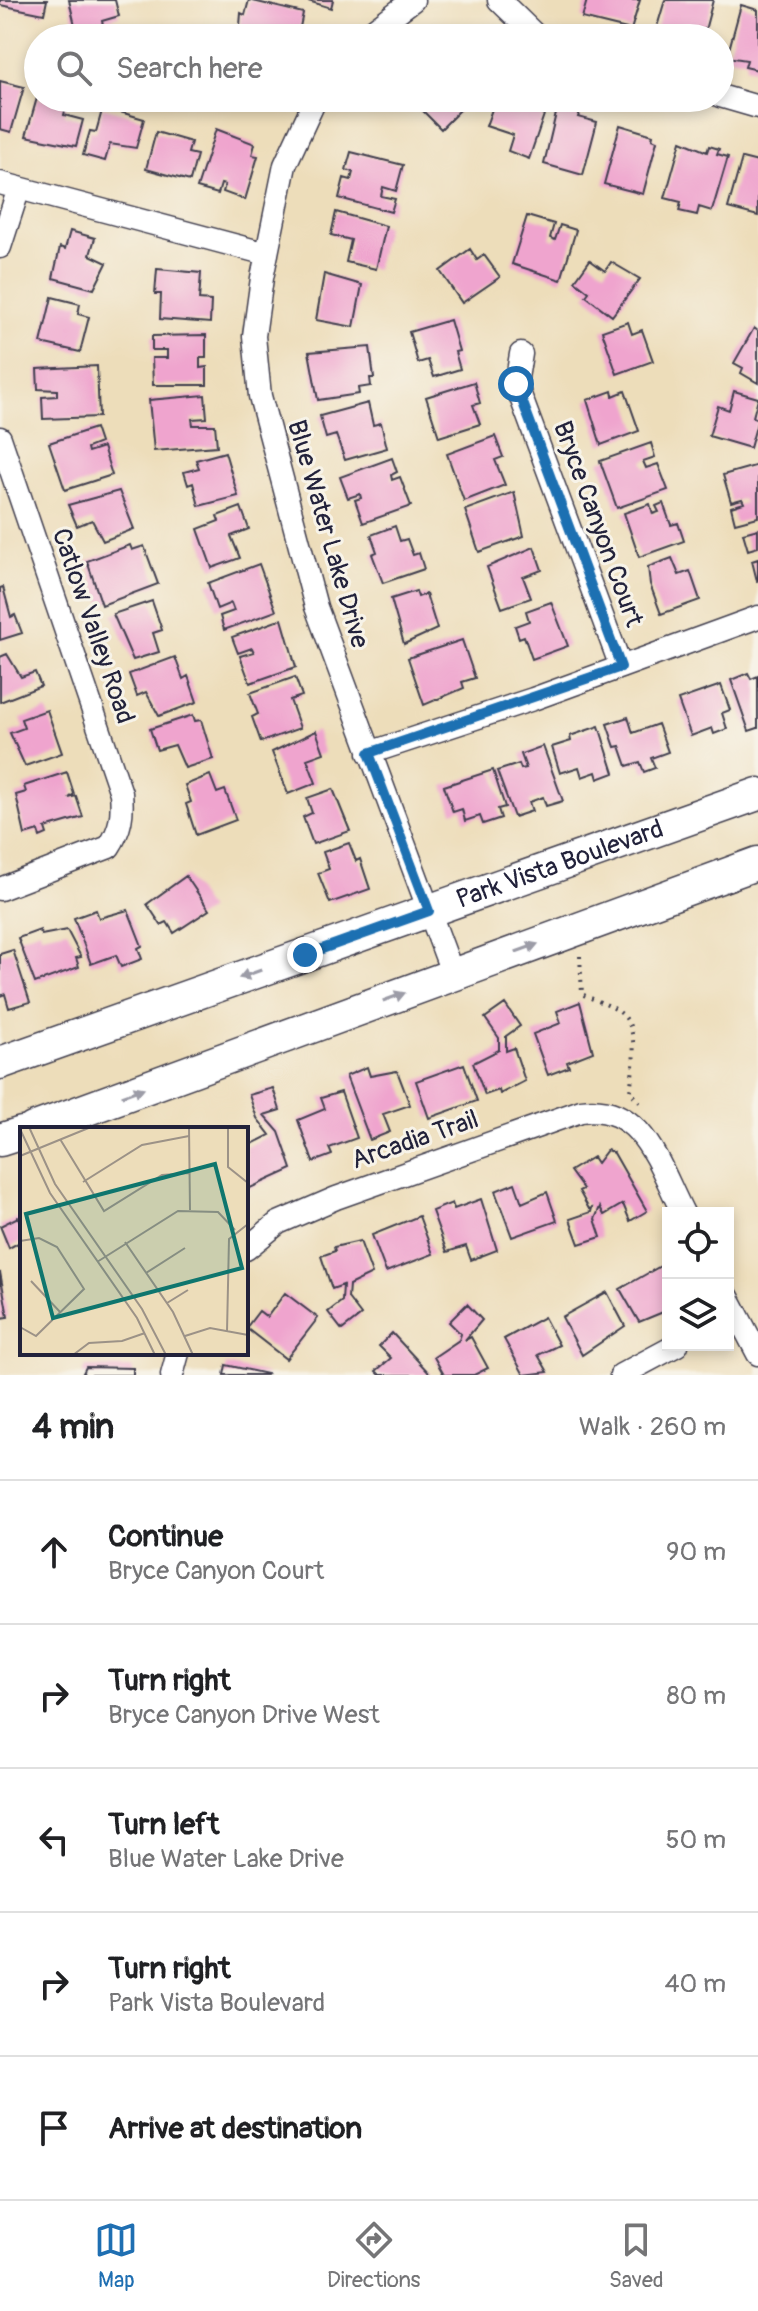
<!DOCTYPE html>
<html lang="en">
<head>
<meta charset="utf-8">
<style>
	body { margin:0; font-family:Pangolin,sans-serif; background:#f2f2f2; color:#202124 }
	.controls { position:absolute; right:24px; bottom:24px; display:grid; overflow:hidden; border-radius:0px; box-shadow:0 4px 12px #0003 }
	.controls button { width:72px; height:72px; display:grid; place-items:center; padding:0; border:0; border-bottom:2px solid #e0e0e0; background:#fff; color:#202124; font:40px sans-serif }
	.stop { position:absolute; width:24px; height:24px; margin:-18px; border:6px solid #1f6fb2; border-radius:50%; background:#fff }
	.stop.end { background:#1f6fb2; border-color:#fff; box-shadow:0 2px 8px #0008 }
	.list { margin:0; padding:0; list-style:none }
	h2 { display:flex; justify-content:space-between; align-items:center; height:104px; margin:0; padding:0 32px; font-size:34px }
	h2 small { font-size:26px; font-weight:400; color:#757577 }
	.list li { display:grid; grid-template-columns:52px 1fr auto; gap:24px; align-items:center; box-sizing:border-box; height:144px; padding:0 32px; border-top:2px solid #e0e0e0 }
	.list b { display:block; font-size:30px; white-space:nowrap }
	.list p { margin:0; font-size:26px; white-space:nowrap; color:#757577 }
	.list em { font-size:26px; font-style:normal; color:#757577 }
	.icon { flex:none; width:44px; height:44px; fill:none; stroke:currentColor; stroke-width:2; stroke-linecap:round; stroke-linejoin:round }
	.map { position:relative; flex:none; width:758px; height:1375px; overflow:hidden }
	.search { position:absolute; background:#fff; box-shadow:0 4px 12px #0003; left:24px; right:24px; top:24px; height:88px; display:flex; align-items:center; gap:20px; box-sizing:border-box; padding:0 28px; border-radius:44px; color:#757577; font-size:30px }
	.sheet { height:824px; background:#fff }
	nav { display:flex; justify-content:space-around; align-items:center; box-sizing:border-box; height:112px; border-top:2px solid #e0e0e0; background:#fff; font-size:22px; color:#757577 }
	nav a { display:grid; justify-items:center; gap:4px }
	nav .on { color:#1f6fb2 }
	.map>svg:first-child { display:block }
	.building { fill:#efa4ce }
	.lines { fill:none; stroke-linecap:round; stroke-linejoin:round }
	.minor-casing { stroke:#403e4e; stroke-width:25 }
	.secondary-casing { stroke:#403e4e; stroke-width:35 }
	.path { stroke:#403e4e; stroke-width:4; stroke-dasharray:2 6; stroke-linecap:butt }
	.minor { stroke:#fff; stroke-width:22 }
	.secondary { stroke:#fff; stroke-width:32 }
	.oneway { fill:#9c9ca7 }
	.route { stroke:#1f6fb2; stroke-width:10 }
	.labels { text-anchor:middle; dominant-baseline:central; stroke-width:6; stroke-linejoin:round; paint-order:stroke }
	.street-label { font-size:26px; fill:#22223b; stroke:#f7f3e8 }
	.inset-road { fill:none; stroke:#9c9287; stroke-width:2 }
	.view { fill:#0f766e; fill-opacity:0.15; stroke:#0f766e; stroke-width:4 }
	.inset-edge { fill:none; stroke:#22223b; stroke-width:4 }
</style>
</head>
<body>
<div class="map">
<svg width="758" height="1375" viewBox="0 0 758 1375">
	<rect width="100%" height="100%" fill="#f7f3e8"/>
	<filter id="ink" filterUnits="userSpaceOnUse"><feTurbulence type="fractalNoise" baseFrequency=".0125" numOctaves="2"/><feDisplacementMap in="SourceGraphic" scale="16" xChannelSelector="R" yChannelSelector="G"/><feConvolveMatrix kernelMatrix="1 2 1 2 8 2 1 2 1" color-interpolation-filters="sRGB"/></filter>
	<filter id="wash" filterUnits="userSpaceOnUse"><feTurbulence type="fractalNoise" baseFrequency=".006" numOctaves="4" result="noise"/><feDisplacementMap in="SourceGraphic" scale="32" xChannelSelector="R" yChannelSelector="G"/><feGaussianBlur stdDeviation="1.8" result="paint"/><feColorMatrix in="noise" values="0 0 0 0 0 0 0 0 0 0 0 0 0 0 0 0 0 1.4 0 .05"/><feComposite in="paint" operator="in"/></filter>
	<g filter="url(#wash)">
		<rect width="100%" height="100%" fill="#edddba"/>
		<g id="blocks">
			<path class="building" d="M0,0h47l-3,14 -44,-9z
				M69,0h46l4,16 -17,5 3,13 -27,4z
				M249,0l54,13 -4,19 -6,-2 -2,8h-52l2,-25 4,2z
				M305,0h28l-2,8z
				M587,0h53l-9,30 -49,-12z
				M665,0h48l-10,38 -49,-1z
				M741,5l17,5v60l-13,-3 2,-7 -20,-3z
				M0,81l24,6 -13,45 -11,-3z
				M37,98l30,5 -3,12 19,5 -7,26 -50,-10z
				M237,98h19l-2,6z
				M417,98h55l-31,31 -27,-27z
				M496,98h37l15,5 -19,56 -21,-8 5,-16 -27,-9z
				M558,105l22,7 -2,5 19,5 -14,53 -39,-11z
				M103,107l41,12 -8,29 -26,-4 -5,17 -22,-6 7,-24 6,1z
				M620,125l33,10 -1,4 5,2 -14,53 -39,-10z
				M216,129l39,15 -3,11 6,1 -13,44 -22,-8 2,-7 -4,-1 -3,10 -21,-6z
				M156,132l35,10 -3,11 9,2 -7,26 -44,-12z
				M681,141l26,11 2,-6 10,3 -2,5 11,3 -16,54 -13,-4 -2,8 -18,-4 2,-9 -16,-4z
				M351,152l52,13 -7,26 -13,-4 -2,9 14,3 -4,13 -52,-14 5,-20 7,2 2,-8 -7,-2z
				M742,158l16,4v54l-30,-8z
				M336,212l50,14 -10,43 -30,-7 5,-22 -20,-5z
				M527,216l27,8 -4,14 5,2 5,-15 16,5 -15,50 -49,-16z
				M70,231l25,7 -5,17 17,8 -13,26 -41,-11 7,-31 5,2z
				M470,249l7,11 7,-5 16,22 -38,26 -22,-32z
				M590,260l15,11 6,-9 29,17 -28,37 -26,-20 3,-4 -14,-11z
				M157,269l44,4 -2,27 12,1 -1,22 -50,-4 1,-25h-6z
				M324,274l38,11 -8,42 -38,-7z
				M52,297l28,7 -2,10 11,3 -9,35 -39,-9z
				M450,320l9,31 -4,1 5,17 -26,8 -6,-17 -10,3 -9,-31z
				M628,322l4,12 10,-4 11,31 -36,13 -15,-43z
				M754,328l4,3v52l-17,-10 2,-5 -9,-5z
				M206,335v23h-6v10l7,-1v18h-54l-1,-27h15v-8h-15v-14z
				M370,347l4,31h-4l1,8 -13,2 1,6 -41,6 -9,-48z
				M97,366l2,51 -56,2 -1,-22 15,-1v-6l-19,-1 -1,-20z
				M474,382l6,21 -7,2 7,19 -41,13 -13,-40z
				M612,391l1,5 12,-5 14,40 -38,14 -14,-45z
				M734,391l24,7 -5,19 5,2 -8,29 -41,-12 9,-30 11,4z
				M205,395l2,23 -15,1 1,6h22l2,21 -63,5 -5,-51z
				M368,403l5,22 8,-2 6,25 -42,12 -9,-25 -10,3 -6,-22z
				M95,428l5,15 -13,5 1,4 15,-5 9,28 -47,15 -16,-47z
				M495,436l8,21 -8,3 10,25 -41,16 -17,-47z
				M651,443l4,14 -12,4 3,7 12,-4 10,26 -51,18 -17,-47z
				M225,452l13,44 -39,10 -6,-23 -5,2 -4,-13 15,-4 -3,-8z
				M392,458l5,14 -6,3 1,5 8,-3 11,29 -48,17 -8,-23 6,-2 -1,-4 -12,4 -8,-21z
				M758,465v52l-23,6 -4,-16 13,-4 -2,-4 -11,3 -8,-27z
				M119,491l15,38 -31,12 -11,-21 -15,6 -9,-21z
				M514,492l10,44 -45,16 -14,-42z
				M663,503l8,22 7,-2 6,18 -45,16 -15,-44 26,-9 3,10 6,-2 -3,-6z
				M241,507l8,22 -18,7 9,22 -28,10 -14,-39 21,-8 -2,-5z
				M395,526l5,15 7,-2 6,16 6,-2 5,16 -41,14 -11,-29 5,-2 -6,-17z
				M758,529v18l-10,3 -5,-17z
				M130,545l2,5 12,-4 14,38 -56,21 -15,-44z
				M534,547l8,23 -19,7 8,21 -29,10 -15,-41z
				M672,558l7,17 11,-4 10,29 -39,14 -11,-30 -2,-17z
				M758,559v21l-1,1 -5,-20z
				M259,564l17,47 -52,19 -4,-14 14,-5 -3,-8 -14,6 -9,-26z
				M3,587l8,30 4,-2 7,18 -22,7v-52z
				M416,591l2,6 8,-3 11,35 -33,15 -13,-45z
				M152,601l10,29 -9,3 6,19 -26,8 -20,-46z
				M551,602l17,44 -36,13 -8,-23 -5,2 -4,-12 14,-5 -3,-10z
				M282,619l14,48 -46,16 -10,-27 14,-4 -2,-4 -14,5 -6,-16z
				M462,640l13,38 -13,4 2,6 -40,17 -16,-47z
				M7,654l14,23 14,-5 6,14 -41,16v-45z
				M175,657l8,22 5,-3 9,26 -38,14 -13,-24 -9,4 -8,-22z
				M748,673l3,6 7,-3v52l-9,3 -18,-51z
				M295,677l7,19 -12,4 10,28 -39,14 -9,-25 6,-3 -8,-21z
				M721,685l9,25 -8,3 5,16 -13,5 -2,-6 -21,8 -13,-36z
				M47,710l15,43 -37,13 -15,-33 14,-5 -3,-9z
				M193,715l2,6 6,-1 12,39 -28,9 -10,-23 -18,5 -7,-21z
				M628,717l5,16 25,-9 10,28 -17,6 4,10 -11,4 -4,-10 -13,4 -7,-20 -5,1 -8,-23z
				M599,726l15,47 -16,6 -2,-7 -14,5 -3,-10 -19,6 -8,-26 19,-6 -1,-5z
				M316,731l8,22 -17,6 9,24 -28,11 -16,-42z
				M543,746l20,55 -17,5 -3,-9 -14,5 3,9 -18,6 -17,-46 22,-7 2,5 5,-1 -5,-14z
				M493,770l12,37 -7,2 3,9 -18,6 -3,-8 -15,5 -3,-12 -9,3 -9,-26z
				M67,772l7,22 -5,4 7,-2 7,21 -38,11 2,6 -7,3 -2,-6 -13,4 -9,-40 10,-3 -2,-6z
				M210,775l7,18 8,-3 11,30 -40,15 -10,-31 5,-2 -6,-17z
				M333,789l17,42 -37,13 -10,-27 9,-4 -5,-15z
				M349,843l7,18 4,-2 10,30 -40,14 -12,-30 11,-4 -6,-17z
				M186,876l23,34 -35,23 -7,-11 -6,3 -14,-21z
				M96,910l3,8 29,-8 14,36 -4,2 4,11 -21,8 -5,-12 -25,9 -17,-46z
				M40,930l1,5 26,-5 14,27 -5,1 3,9 -44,16 -17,-45z
				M13,950l17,52 -21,6 -4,-14 -5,2v-42z
				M580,1002l13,50 -26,10 2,5 -21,8 -15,-41 28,-11 -4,-12z
				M505,1004l15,22 -14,10v15l8,-3 11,33 -25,13 -1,-4 -14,5 -12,-32 26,-13v-12l-14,-20z
				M464,1064l13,37 -48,17 -13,-37z
				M367,1067l3,9 27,-5 13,34 -27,9 7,18 -20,8 -24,-64z
				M273,1088l7,22 -16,5 15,17 13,37 -44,20 -2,-42 24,-12 -13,-17 -8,-23z
				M341,1092l16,46 -28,10 3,7 -19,7 -15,-42 27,-11 -4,-11z
				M607,1150l7,3 33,58 -17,10 -7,-17 -19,11 -4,-8 -5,12 6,18 -22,7 -9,-25 21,-7 1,-4 -3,1 -10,-18 4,-2 -13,-18 23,-14 4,6z
				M515,1183l7,20 25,-11 10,29 -45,16 -17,-46z
				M481,1199l16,51 -26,10 -5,-14 -19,6 -15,-41 20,-8 2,6z
				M419,1216l14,38 -47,18 -14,-37z
				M18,1217l4,8v16l-13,7 -9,-22z
				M360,1241l12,33 -23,11 -1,13 13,17 -19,15 -14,-18 14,-11 1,-16 -11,4 -11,-33 14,-5 -1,-4z
				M664,1264l4,7v39l-29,12 -19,-33z
				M0,1272l8,45 -8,1z
				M607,1292l18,34 -43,29 -20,-38z
				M285,1293l33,25 -32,41 -40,-31 13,-17 8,6z
				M467,1304l15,16 -17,20 6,-3 17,31 -14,7h-30l-10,-18 25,-17 2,-6 -12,-12z
				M544,1317l15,28 -21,10 10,17 -24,3 -20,-36z
				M392,1333l39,42h-51l-4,-4 15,-13 -12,-12z
				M226,1365l41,9 -1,1h-42z
				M86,1367l47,1v7h-51z"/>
		</g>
	</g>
	<g filter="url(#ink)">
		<use href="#blocks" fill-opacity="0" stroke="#403e4e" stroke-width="2"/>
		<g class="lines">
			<defs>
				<path id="minor" d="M499,0l39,38
					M363,38l50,-38
					M720,96l38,11
					M316,98l-31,67 -23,113 -8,58 6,60 56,211 137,368
					M0,183l267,71
					M0,247l19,-59
					M521,354l-5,30 105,283
					M0,438l121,355c2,21 0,36 -12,54l-109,42
					M369,753l164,-54 225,-82
					M246,1249l32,-26 58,-25 245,-87c62,-9 78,56 102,102
					M728,1297l30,57
					M172,1375l6,-22
					M621,1375l56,-30"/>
				<g id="secondary">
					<path id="s1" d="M0,1063l758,-269"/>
					<path d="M33,1129l725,-266"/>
					<path d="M0,1140l22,-7"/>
				</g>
			</defs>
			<use href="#minor" class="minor-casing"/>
			<use href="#secondary" class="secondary-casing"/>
			<path class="path" d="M580,956l2,38c13,7 31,11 41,21 16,15 10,56 7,76l11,13
				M728,1265l6,12"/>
			<use href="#minor" class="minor"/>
			<use href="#secondary" class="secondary"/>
		</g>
		<defs><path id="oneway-solid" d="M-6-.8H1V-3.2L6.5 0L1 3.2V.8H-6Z" transform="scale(2)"/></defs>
		<g class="oneway">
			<use href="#oneway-solid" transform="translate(527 948) rotate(-20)"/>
			<use href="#oneway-solid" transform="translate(250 974) rotate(160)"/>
			<use href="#oneway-solid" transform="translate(394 997) rotate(-20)"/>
			<use href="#oneway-solid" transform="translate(133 1092) rotate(-20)"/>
		</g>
	</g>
	<g class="lines" filter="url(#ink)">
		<path class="route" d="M305,955l124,-44 -60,-158 252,-86 -105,-283"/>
	</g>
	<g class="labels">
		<g class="street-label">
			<text transform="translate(598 524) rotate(70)">Bryce Canyon Court</text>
			<text transform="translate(328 534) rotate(74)">Blue Water Lake Drive</text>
			<text transform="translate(93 626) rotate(71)">Catlow Valley Road</text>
			<text stroke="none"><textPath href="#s1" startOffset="594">Park Vista Boulevard</textPath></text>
			<text transform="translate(415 1140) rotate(-19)">Arcadia Trail</text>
		</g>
	</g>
	<g transform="translate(20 1127)">
		<rect width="228" height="228" fill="#edddba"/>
		<path class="inset-road" d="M9,0l26,57 87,125 24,46M169,0l1,83M208,0v40l20,16M0,2l30,64 87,125 18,37M40,12l44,72 58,-36 27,-2M0,29l71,-29M63,55l59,-37 47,-9M0,114l19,-3 18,9 27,42 -48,47 -16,-9M105,115l48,70 20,43M77,135l81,-51 40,1 17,18M126,146l39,-25M11,154l30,32M147,176l21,-13M207,205l2,-93 19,-15M165,209l25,-8 38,7M53,228l16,-12 33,-2 23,-8"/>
		<path class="view" d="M195,37l27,104 -189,50 -27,-104z"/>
		<rect width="228" height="228" class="inset-edge"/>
	</g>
</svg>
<div class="controls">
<button><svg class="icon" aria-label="locate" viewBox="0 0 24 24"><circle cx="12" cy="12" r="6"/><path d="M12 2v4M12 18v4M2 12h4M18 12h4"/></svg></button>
<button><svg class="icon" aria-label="layers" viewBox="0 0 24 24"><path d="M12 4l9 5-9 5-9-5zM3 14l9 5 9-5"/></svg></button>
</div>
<div class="stop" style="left:516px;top:384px"></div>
<div class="stop end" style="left:305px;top:955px"></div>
<div class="search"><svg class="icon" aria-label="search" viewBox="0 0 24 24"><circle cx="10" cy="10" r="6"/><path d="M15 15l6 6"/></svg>Search here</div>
</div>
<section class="sheet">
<h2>4 min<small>Walk · 260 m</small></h2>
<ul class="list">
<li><svg class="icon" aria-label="ahead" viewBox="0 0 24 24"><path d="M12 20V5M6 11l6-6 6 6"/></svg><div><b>Continue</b><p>Bryce Canyon Court</p></div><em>90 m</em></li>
<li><svg class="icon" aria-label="right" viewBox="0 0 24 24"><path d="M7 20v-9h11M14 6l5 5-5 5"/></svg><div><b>Turn right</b><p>Bryce Canyon Drive West</p></div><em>80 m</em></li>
<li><svg class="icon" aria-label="left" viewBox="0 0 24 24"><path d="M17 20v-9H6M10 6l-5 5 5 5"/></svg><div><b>Turn left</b><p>Blue Water Lake Drive</p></div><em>50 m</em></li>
<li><svg class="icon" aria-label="right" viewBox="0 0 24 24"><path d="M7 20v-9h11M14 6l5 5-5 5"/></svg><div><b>Turn right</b><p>Park Vista Boulevard</p></div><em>40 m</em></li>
<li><svg class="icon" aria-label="arrive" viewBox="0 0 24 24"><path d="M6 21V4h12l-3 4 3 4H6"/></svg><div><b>Arrive at destination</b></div></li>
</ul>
</section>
<nav>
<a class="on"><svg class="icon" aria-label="map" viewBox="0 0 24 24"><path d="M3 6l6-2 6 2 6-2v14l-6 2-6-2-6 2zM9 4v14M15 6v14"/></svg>Map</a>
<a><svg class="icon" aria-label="directions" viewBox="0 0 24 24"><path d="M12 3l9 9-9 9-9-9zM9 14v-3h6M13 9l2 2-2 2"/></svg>Directions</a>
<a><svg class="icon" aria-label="saved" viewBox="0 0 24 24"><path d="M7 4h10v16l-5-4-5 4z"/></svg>Saved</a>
</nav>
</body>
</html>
